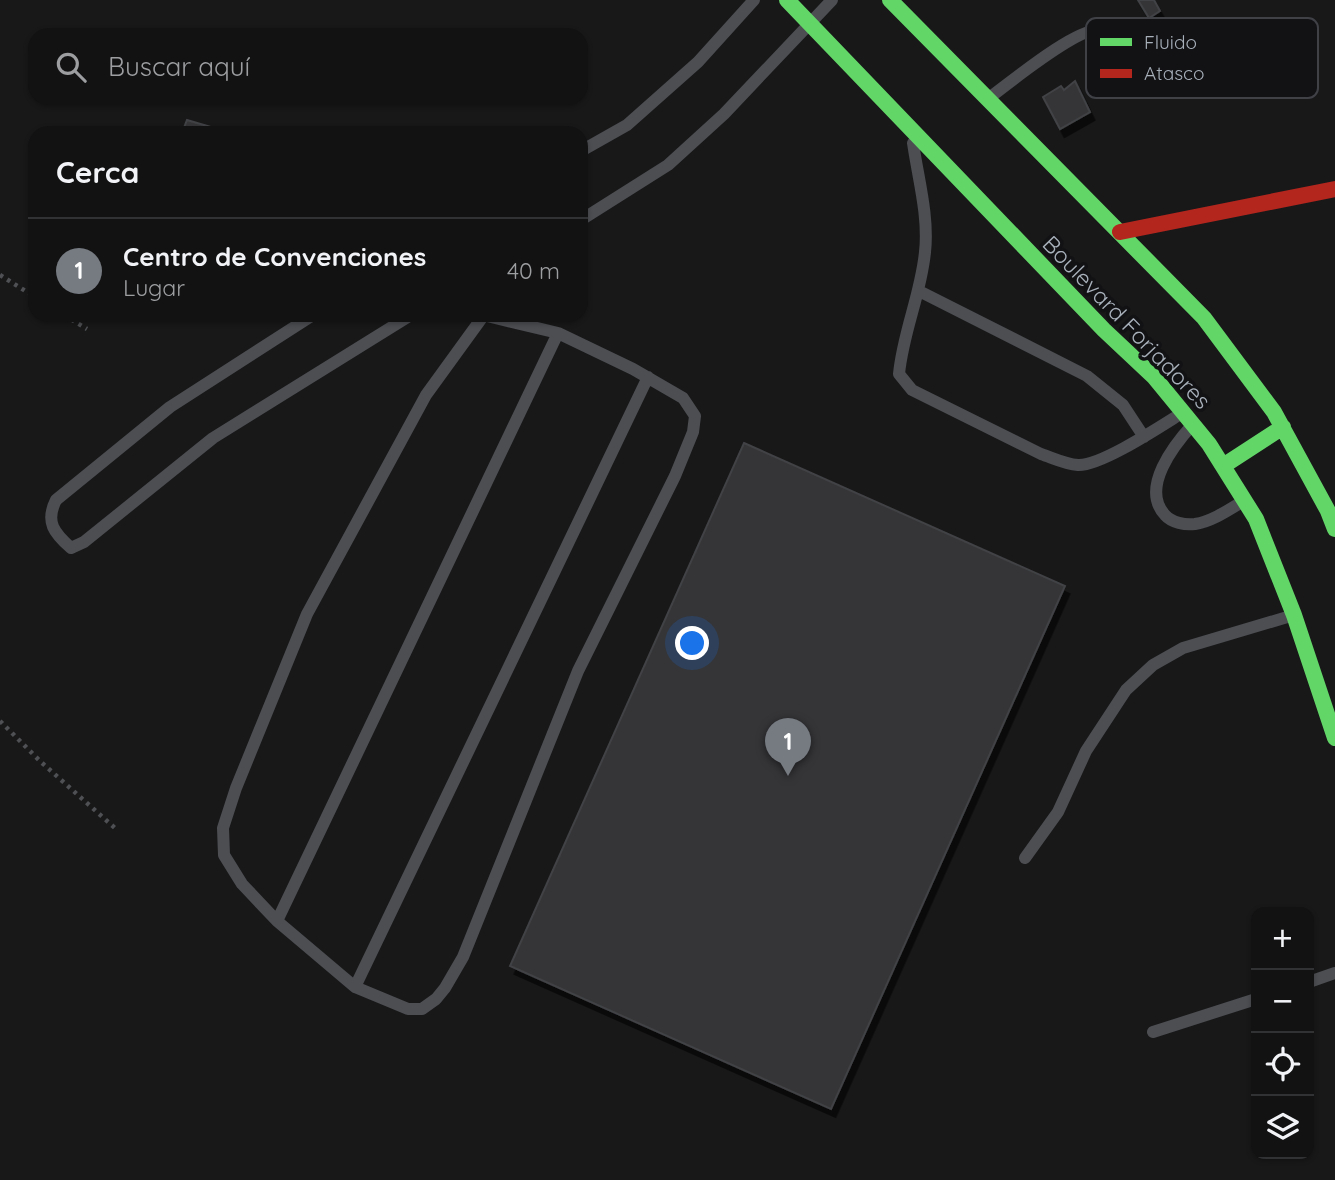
<!DOCTYPE html>
<html lang="es">
<head>
<meta charset="utf-8">
<style>
	body { margin:0; font-family:Quicksand,sans-serif; background:#1f2021; color:#f1f3f6 }
	.controls { position:absolute; right:21px; bottom:21px; display:grid; overflow:hidden; border-radius:14px; box-shadow:0 2px 5px #0004 }
	.controls button { width:63px; height:63px; display:grid; place-items:center; padding:0; border:0; border-bottom:2px solid #313233; background:#121213; color:#f1f3f6; font:35px sans-serif }
	.you { position:absolute; left:693px; top:644px; width:24px; height:24px; margin:-18px; border:5px solid #fff; border-radius:50%; background:#1a73e8; box-shadow:0 0 0 10px #1a73e833 }
	.badge { display:grid; place-items:center; width:46px; height:46px; border-radius:50%; background:#767b82; color:#fff; font-size:23px; font-weight:700 }
	.pin { position:absolute; translate:-50% -58px; filter:drop-shadow(0 2px 4px #0008) }
	.pin::after { content:''; position:absolute; top:37px; width:24px; height:21px; background:inherit; clip-path:polygon(0 0,100% 0,50% 100%) }
	.list { margin:0; padding:0; list-style:none }
	h2 { display:flex; justify-content:space-between; align-items:center; height:91px; margin:0; padding:0 28px; font-size:30px }
	h2 small { font-size:23px; font-weight:400; color:#9c9ea0 }
	.list li { display:grid; grid-template-columns:46px 1fr auto; gap:21px; align-items:center; box-sizing:border-box; height:105px; padding:0 28px; border-top:2px solid #313233 }
	.list b { display:block; font-size:26px; white-space:nowrap }
	.list p { margin:0; font-size:23px; white-space:nowrap; color:#9c9ea0 }
	.list em { font-size:23px; font-style:normal; color:#9c9ea0 }
	.icon { flex:none; width:38px; height:38px; fill:none; stroke:currentColor; stroke-width:2; stroke-linecap:round; stroke-linejoin:round }
	.map { position:relative; flex:none; width:1335px; height:1180px; overflow:hidden }
	.search { position:absolute; background:#121213; box-shadow:0 2px 5px #0004; left:28px; top:28px; width:560px; height:77px; display:flex; align-items:center; gap:18px; box-sizing:border-box; padding:0 24px; border-radius:21px; color:#9c9ea0; font-size:26px }
	.panel { position:absolute; background:#121213; box-shadow:0 2px 5px #0004; left:28px; top:126px; width:560px; height:196px; border-radius:21px }
	.map>svg:first-child { display:block }
	.building { fill:#363638; stroke:#414245; stroke-width:2; filter:url(#shadow) }
	.lines { fill:none; stroke-linecap:round; stroke-linejoin:round }
	.path { stroke:#4e5053; stroke-width:4.5; stroke-dasharray:3.5 5; stroke-linecap:butt }
	.lane { stroke:#4c4e52; stroke-width:12 }
	.fast { stroke:#63d668; stroke-width:16 }
	.jam { stroke:#b3261e; stroke-width:16 }
	.labels { text-anchor:middle; dominant-baseline:central; stroke-width:7; stroke-linejoin:round; paint-order:stroke }
	.street-label { font-size:23px; fill:#a8b0ba; stroke:#121215 }
	.key { fill:#121215; stroke:#3f4147; stroke-width:2 }
	.key-label { font-size:19px; fill:#a8b0ba }
</style>
</head>
<body>
<div class="map">
<svg width="1335" height="1180" viewBox="0 0 1335 1180">
	<defs>
		<filter id="shadow"><feDropShadow dx="4.5" dy="8" stdDeviation="0" flood-color="#0009"/></filter>
	</defs>
	<rect width="100%" height="100%" fill="#181819"/>
	<path class="building" d="M1138,0h16l6,11 -11,7z
		M1075,81l15,31 -30,17 -17,-32 18,-11 3,4z
		M187,120l27,8 -2,5h-30z
		M744,443l321,143 -234,523 -321,-143z"/>
	<g class="lines">
		<path class="path" d="M0,275l35,22
			M64,315l23,14
			M0,721l41,41 75,67"/>
		<path class="lane" d="M989,98c19,-14 93,-75 112,-67 19,8 24,29 29,45
			M913,143c5,35 16,73 12,109 -4,42 -22,80 -26,122l13,16 129,64c12,4 24,10 37,11 23,1 83,-39 104,-52
			M581,151l46,-26 71,-63 56,-62
			M581,220l87,-55 56,-51 108,-114
			M919,291l168,85 36,29 21,32
			M313,315l-143,92 -114,93c-11,22 -2,33 15,48l13,-6 129,-104 198,-123
			M483,315l75,18 75,36 50,29 12,18 -2,16 -18,44 -97,195 -115,286 -18,31 -9,11 -14,10h-14l-53,-22 -78,-66 -35,-37 -18,-29 -1,-27 13,-40 71,-174 119,-219 58,-80
			M1193,424c-19,21 -53,64 -28,91 7,8 20,10 30,9 18,-3 35,-15 50,-24
			M1025,858l33,-46 28,-61 40,-61 27,-25 30,-17 111,-33
			M277,921l281,-588
			M1309,982l26,-9
			M355,987l293,-610
			M1153,1032l103,-33"/>
		<path class="fast" d="M787,0l317,330 50,47 55,67 47,75 38,96 41,123
			M890,0l314,318 70,94 54,99 7,18
			M1223,466l60,-39"/>
		<path class="jam" d="M1120,232l215,-43"/>
	</g>
	<g class="labels">
		<g class="street-label">
			<text transform="translate(1127 322) rotate(46)">Boulevard Forjadores</text>
		</g>
	</g>
	<rect x="1086" y="18" width="232" height="80" rx="10" class="key"/>
	<rect x="1100" y="38" width="32" height="8" fill="#63d668"/>
	<rect x="1100" y="69" width="32" height="9" fill="#b3261e"/>
	<g class="key-label">
		<text x="1144" y="49">Fluido</text>
		<text x="1144" y="80">Atasco</text>
	</g>
</svg>
<div class="controls">
<button>+</button>
<button>−</button>
<button><svg class="icon" aria-label="locate" viewBox="0 0 24 24"><circle cx="12" cy="12" r="6"/><path d="M12 2v4M12 18v4M2 12h4M18 12h4"/></svg></button>
<button><svg class="icon" aria-label="layers" viewBox="0 0 24 24"><path d="M12 4l9 5-9 5-9-5zM3 14l9 5 9-5"/></svg></button>
</div>
<div class="you"></div>
<div class="pin badge" style="left:788px;top:776px">1</div>
<div class="search"><svg class="icon" aria-label="search" viewBox="0 0 24 24"><circle cx="10" cy="10" r="6"/><path d="M15 15l6 6"/></svg>Buscar aquí</div>
<section class="panel">
<h2>Cerca<small></small></h2>
<ul class="list">
<li><span class="badge">1</span><div><b>Centro de Convenciones</b><p>Lugar</p></div><em>40 m</em></li>
</ul>
</section>
</div>
</body>
</html>
